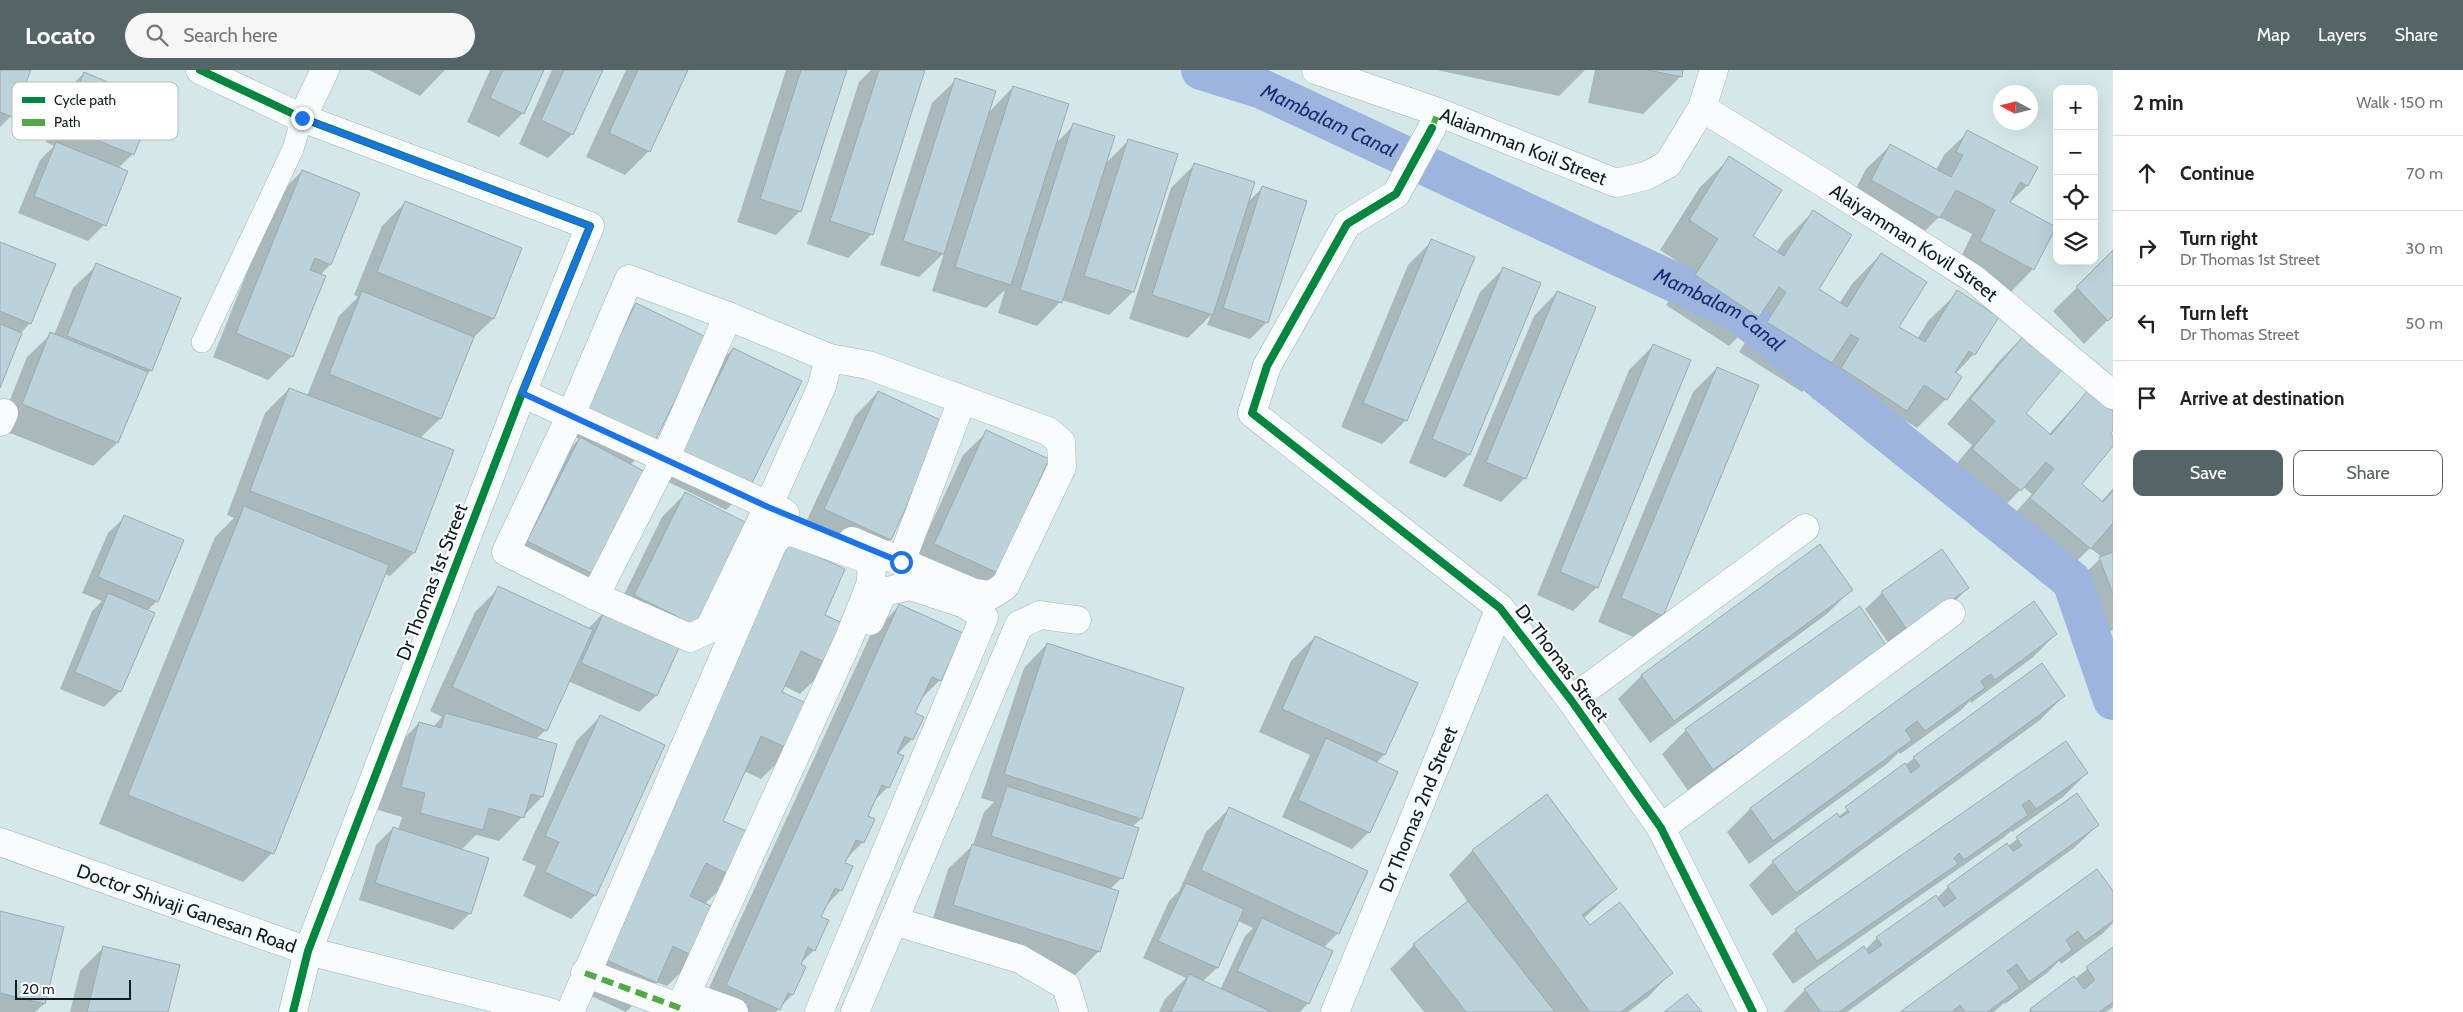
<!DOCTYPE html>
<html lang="en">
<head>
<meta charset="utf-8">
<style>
	body { margin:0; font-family:Cabin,sans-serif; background:#f6f6f6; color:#222 }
	.controls { position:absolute; right:15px; top:15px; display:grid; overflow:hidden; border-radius:10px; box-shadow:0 5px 20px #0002 }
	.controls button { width:45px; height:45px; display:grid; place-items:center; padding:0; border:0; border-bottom:1px solid #e0e0e0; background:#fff; color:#222; font:25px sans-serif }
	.compass { position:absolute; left:1993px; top:15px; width:45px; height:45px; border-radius:50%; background:#fff; box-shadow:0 5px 20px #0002; rotate:277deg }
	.scale { position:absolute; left:15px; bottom:12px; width:116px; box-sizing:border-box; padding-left:5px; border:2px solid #101e1f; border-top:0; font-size:14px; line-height:18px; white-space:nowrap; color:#101e1f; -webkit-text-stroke:4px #fff; paint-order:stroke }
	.stop { position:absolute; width:15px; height:15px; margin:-11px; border:4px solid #1a73e8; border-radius:50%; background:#fff }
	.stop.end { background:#1a73e8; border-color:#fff; box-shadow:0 1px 5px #0008 }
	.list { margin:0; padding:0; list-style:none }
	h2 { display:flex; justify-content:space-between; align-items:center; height:65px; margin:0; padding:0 20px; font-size:21px }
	h2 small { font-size:16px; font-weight:400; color:#767676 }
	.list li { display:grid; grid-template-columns:32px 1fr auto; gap:15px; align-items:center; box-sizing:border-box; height:75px; padding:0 20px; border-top:1px solid #e0e0e0 }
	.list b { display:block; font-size:19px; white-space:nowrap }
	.list p { margin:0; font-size:16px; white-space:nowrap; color:#767676 }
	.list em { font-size:16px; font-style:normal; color:#767676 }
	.actions { display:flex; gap:10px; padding:15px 20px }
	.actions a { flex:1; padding:11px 0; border:1px solid #556566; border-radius:10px; text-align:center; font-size:18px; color:#556566 }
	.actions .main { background:#556566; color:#fff }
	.icon { flex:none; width:28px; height:28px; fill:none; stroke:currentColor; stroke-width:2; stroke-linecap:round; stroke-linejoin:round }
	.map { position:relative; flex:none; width:2113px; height:942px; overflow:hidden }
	header { display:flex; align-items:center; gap:30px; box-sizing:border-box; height:70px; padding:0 25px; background:#556566; color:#fff }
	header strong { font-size:24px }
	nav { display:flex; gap:28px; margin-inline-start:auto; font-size:18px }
	.search { width:350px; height:45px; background:#f6f6f6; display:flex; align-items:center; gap:12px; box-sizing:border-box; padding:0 18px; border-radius:28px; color:#767676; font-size:19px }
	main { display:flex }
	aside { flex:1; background:#fff }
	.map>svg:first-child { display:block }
	.shadow { fill:#0003; fill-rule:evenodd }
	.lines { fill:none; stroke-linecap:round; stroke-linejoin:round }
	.canal { stroke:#9db4de; stroke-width:40 }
	.building { fill:#bbd2db; stroke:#9caaae }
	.service-casing { stroke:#a1b1b2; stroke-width:22 }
	.minor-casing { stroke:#a1b1b2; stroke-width:29 }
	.tertiary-casing { stroke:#a1b1b2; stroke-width:29 }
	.service { stroke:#f9fcfc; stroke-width:21 }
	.minor { stroke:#f9fcfc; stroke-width:28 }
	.tertiary { stroke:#f9fcfc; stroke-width:28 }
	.quiet { stroke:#51aa43; stroke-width:6; stroke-dasharray:12 6; stroke-linecap:butt }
	.cycleway-casing { stroke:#fff; stroke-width:11 }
	.cycleway { stroke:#00873e; stroke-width:8 }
	.route { stroke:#1a73e8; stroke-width:6 }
	.labels { text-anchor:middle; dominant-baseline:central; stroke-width:4; stroke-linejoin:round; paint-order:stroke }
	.street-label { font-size:19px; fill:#101e1f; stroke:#fff }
	.water-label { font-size:20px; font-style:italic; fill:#192d73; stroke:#fff }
	.key { fill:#fff; stroke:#b7bcbc; stroke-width:1 }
	.key-label { font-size:14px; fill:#101e1f }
</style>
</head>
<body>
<header>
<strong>Locato</strong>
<div class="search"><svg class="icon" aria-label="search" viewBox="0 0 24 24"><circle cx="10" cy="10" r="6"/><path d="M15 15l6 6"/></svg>Search here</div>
<nav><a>Map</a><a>Layers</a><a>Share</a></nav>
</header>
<main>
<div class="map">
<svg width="2113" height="942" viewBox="0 0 2113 942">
	<rect width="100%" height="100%" fill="#d4e8ea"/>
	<path class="shadow" d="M0,0h30l-19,46 -11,11z
		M369,0h76l-25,26z
		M490,0h52l-19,43 -24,24 -32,-15z
		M552,0h49l-29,64 -24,24 -29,-14z
		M626,0h60l-37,81 -24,24 -39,-18z
		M786,0h59l-45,141 -24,24 -39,-13z
		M871,0h50l-49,164 -24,24 -41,-14 52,-162z
		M1437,0h148l-26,26z
		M1595,0h87l-1,6 -38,38 -55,-11z
		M84,3l49,81 -15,14 -14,57 -16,16 -70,-28 22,-53 14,-14 -8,-4 21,-52z
		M956,10l32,33 25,-26 43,56 18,-18 31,39 24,-24 4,152 -24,23 -47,-15 -25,26 -39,-13 7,-23 -19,18 -54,-17 12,-38 -25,24 -39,-12 52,-162z
		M1968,62l68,36 -9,18 -18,17 24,66 -23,24 -53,-28 15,-31 -33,-17 -23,23 -68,-36 18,-35 24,-23 46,24 8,-15z
		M1730,88l21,79 25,16 8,-12 30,-30 3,78 22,15 13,-20 29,-30 16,73 20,12 11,-18 30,-29 16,62 -19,20 -9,25 -29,29 -18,-11 -22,22 -65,-41 18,-29 -3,-2 -25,25 -63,-40 19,-30 -3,-2 -26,26 -63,-41 23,-36 -29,-19 40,-63z
		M1195,94l52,39 15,-15 5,134 -17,17 -43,-14 4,-10 -23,23 -59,-19 42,-131z
		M302,101l56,23 -28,71 -10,10 -28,81 -24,24 -55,-23 65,-162z
		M406,132l114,47 -27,70 -22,21 -31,79 -20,19 -6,115 -24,23 -6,-2 -112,279 -29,29 -144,-58 116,-287 19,-19 -7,-3 38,-102 24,-24 18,7 32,-80 19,-19 -4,-2 28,-69z
		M1432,171l41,17 -68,163 -23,23 -41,-17 67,-162z
		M0,173l30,80 -10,11 -20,51z
		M2113,182v63l-29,29 -31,-33z
		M97,195l54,105 -6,6 -28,67 -24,23 -93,-37v-4l27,-68 24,-23 3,1 19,-47z
		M1503,199l-34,186 -24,23 -36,-15 71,-171z
		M1557,222l-32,186 -24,24 -38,-16 71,-170z
		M636,234l18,137 -24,24 -34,110 -24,24 -68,-34 52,-103 23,-23 -17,-8 51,-103z
		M2025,265l-1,78 25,21 40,-44 24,21v18l-4,5 4,4v6l-33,40 21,18 12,-14v142l-7,3 -23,-58 19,-18 -12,-9 -24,24 -59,-50 25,-28 -9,-7 -26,27 -48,-41 23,-28 -25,-21 54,-65z
		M1653,276l-56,241 -24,24 -36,-16 92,-225z
		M733,279l16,138 -23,23 -68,-33 51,-104z
		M1717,298l-55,247 -24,24 -40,-17 95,-230z
		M878,322l12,147 -23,24 -66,-30 54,-117z
		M987,362l10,140 -24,24 -62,-29 52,-112z
		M685,424l16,134 -25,23 -20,45 -17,16 -71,-31 -22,49 -10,9 6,58 -43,44 -23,-6 -15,15 9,63 -17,17 -94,-30 17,-55 17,-17 5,2 4,-13 -24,-7 18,-63 23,-24 14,4 9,-10 -12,-6 45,-99 24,-24 89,41 17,-18 9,4 48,-98z
		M125,447l32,84 -10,10 -27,80 -16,16 -44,-18 32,-78 10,-10 -20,-8 26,-60z
		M1819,476l32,44 -24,24 -177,129 -32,-44 23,-23z
		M1968,518l-17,17 -60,42 -26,-38 17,-16z
		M2033,533l23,31 -24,24 -61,45 -1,-2 -10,10 -60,43 -1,-2 -12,12 -138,100 -22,-32 23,-23z
		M899,536l41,74 -19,19 -7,15 -2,25 -15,16 -9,32 -16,16 -6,14 -3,25 -18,18 -4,30 -16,17 -5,11 -6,32 -15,15 5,2 -12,28 -16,17h-78l172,-376z
		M823,546l7,49 -30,29 -16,-8 -3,7 10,56 -30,30 -17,-8 -23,50 12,55 -29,29 -8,52 -29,29 -11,-4 -30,30 -57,-26z
		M1315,567l101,47 -32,71 -8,8 -7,69 -17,17 -70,-32 28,-62 -51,-23 32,-71z
		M1047,574l136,45 -42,130 -9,8 -10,51 -12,11 -11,62 -24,24 -145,-47 18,-59 25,-24 11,-33 10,-10 -13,-4 43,-130z
		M1886,578l-197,144 -27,-38 24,-24z
		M2064,626l-24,24 -268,196 -23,-31 24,-23 65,-45 76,-59z
		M601,646l-6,179 -24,24 -48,-23 13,-30 -14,-6 55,-120z
		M2066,673l21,30 -24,24 -51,35 -1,-1 -8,7 -210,146 -21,-30 24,-24z
		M2076,725l22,30 -24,23 -227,164h-64l22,-22 60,-40 12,-12 58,-42 2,2 11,-11 60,-41z
		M1547,726l68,93 -32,30 7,8 81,46 -23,24 -20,15h-204l-34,-43 24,-24 54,-43 -19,-27 23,-24z
		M1230,738l108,125 -15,15 -15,55 -8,9h-141l6,-13 21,-21 -43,-20 26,-57 10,-10 27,-59zM1238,851l15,7 -8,8 -25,54 -17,-9 14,-13z
		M2113,823v30l-11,11 -41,30 -2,-3 -12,12 -42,31 -1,-1 -10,9h-92z
		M0,843l44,91 -9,8h-35z
		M103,878l64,64h-97l10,-41z
		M2113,878v59l-7,5h-78l46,-34 1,1z"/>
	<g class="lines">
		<path class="canal" id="s1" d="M1201,0l61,19 476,223 334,269 41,119"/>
	</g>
	<path class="building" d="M0,0h31l-19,47 -12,-5z
		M503,0h41l-20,44 -34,-16z
		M564,0h39l-30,65 -32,-15z
		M638,0h50l-38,82 -41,-19z
		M801,0h46l-46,142 -41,-13z
		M879,0h46l-52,165 -43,-14z
		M1648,0h35l-1,7z
		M84,2l71,30 -21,53 -72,-29z
		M955,8l41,13 -52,163 -41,-13z
		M1013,16l56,18 -58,181 -56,-18z
		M1073,53l42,13 -53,167 -42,-13z
		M1967,60l71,37 -10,19 -8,-4 -10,20 46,25 -22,43 -54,-29 15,-31 -39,-20 -16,28 -69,-38 19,-36 61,33 12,-22 -7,-3z
		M1128,69l50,15 -44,138 -50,-16z
		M56,72l72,29 -22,55 -72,-30z
		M1729,86l53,34 -29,46 31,20 29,-46 39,25 -33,54 28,18 34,-54 46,29 -28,45 26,15 32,-52 42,27 -24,38 -6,-4 -14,21 7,5 -15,23 -23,-15 -17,26 -66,-43 18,-29 -8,-5 -19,29 -65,-41 19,-30 -7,-5 -20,30 -64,-42 23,-36 -29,-19z
		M1194,93l61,19 -42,133 -61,-20z
		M302,100l58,23 -29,72 -16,-7 -5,12 16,6 -33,81 -57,-24z
		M1262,116l45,15 -39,122 -45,-15z
		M405,131l117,47 -28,71 -117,-47z
		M1431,169l44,18 -68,164 -44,-18z
		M0,172l56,22 -25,60 -31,-13z
		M2113,180v66l-5,5 -32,-34z
		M96,193l85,35 -29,73 -85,-35z
		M1503,197l38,16 -71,172 -38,-16z
		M362,221l112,46 -33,82 -112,-45z
		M1557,221l39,16 -70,172 -40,-17z
		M636,233l70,34 -51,104 -70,-34z
		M0,254l22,9 -22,55z
		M50,262l98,40 -30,71 -96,-39z
		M2025,264l39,33 -38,46 25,22 38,-46 24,20v22l-3,3 3,2v10l-31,38 21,18 10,-11v32l-22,26 -61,-51 24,-29 -8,-7 -25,29 -49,-42 23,-28 -25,-22z
		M1653,274l38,16 -93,228 -38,-16z
		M733,278l69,33 -52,106 -69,-34z
		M1717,297l42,18 -96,231 -42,-18z
		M289,318l165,62 -39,103 -165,-62z
		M878,321l67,31 -54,118 -67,-31z
		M986,360l63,29 -51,114 -64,-29z
		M580,367l69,37 -52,102 -70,-35z
		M685,422l68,34 -51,103 -68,-34z
		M244,436l145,59 -115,289 -146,-59z
		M124,445l60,25 -26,62 -60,-25z
		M786,472l59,27 -20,46 24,11 -18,39 -30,-14 -19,41 30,14 -20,44 -31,-14 -38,85 30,13 -19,43 -28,-14 -16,33 29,14 -22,48 -24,-12 -16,37 -59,-27z
		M1820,474l33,46 -179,131 -33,-46z
		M1942,479l27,39 -61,43 -27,-39z
		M2113,482v42l-14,-37z
		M498,516l95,44 -46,101 -95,-44z
		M108,523l47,20 -34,79 -46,-20z
		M2034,531l23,33 -62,46 -4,-6 -10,7 4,7 -60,43 -8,-10 -12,9 7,10 -139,101 -23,-33z
		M899,534l64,29 -22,48 -9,-4 -17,36 9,4 -11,23 -8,-4 -8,17 7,3 -15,32 -7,-3 -14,31 7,3 -11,24 -8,-3 -11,23 8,3 -11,25 -7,-3 -14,29 8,3 -14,31 -7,-4 -7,17 5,3 -13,28 -5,-2 -8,17 -54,-25z
		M1860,536l28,42 -175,122 -28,-41z
		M605,540l76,33 -24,53 -76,-33z
		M1315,566l103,47 -33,72 -103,-46z
		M1047,573l137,45 -42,131 -138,-45z
		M2042,593l23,33 -269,197 -24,-32 65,-48 3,5 9,-6 -4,-5 60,-44 6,10 9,-7 -7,-9z
		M445,643l112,31 -14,53 -12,-3 -7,24 -35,-10 -6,22 -63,-17 5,-20 -24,-6 18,-65 22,6z
		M600,645l65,30 -69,151 -51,-24 14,-30 -14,-6z
		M1326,668l72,34 -28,61 -72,-33z
		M2066,671l22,32 -52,36 -7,-9 -7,5 6,10 -64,45 -5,-7 -5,5 4,6 -141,97 -22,-32z
		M1007,716l132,42 -16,51 -132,-43z
		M2077,723l22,32 -260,187h-18l-17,-23 60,-43 5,8 13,-9 -6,-8 60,-42 8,12 12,-9 -9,-12 60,-43 6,8 9,-5 -6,-9z
		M1547,724l70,95 -35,26 8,10 30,-23 53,71 -52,39h-31l-118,-162z
		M1229,737l139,64 -29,63 -138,-64z
		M393,757l96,31 -18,56 -96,-31z
		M972,774l147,47 -19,61 -147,-47z
		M2097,799l16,22v30l-28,20 -7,-10 -12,9 6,10 -43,32 -12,-18 -10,7 13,17 -33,24h-22l-5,-7 -8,7h-52z
		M1186,813l58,26 -26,59 -60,-27z
		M1468,831l87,111h-89l-53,-68z
		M0,841l64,16 -19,77 -45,-11z
		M1262,848l71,33 -24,53 -72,-33z
		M103,876l77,19 -12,47h-81z
		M2113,877v55l-14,10h-67l-2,-3 44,-33 10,13 11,-9 -9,-13z
		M1189,904l83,38h-101z
		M1687,924l15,18h-38z"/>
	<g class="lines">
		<defs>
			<path id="service" d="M202,272l91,-193 9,-31"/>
			<g id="minor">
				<path d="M200,0l102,48 288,108 -68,167 -214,558 -15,61"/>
				<path id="s2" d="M1316,0l122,42 178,71 30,-7 22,-12 34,-56 12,-38"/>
				<path id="s3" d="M1702,38l117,72 155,99 139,116"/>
				<path d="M302,48l23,-48"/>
				<path d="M1432,58l-36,66 -49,30 -80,142 -15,47 248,195 71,92 90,128 92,184"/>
				<path d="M629,209l99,37 101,42 -7,28 -54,121 -59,122 -19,9 -95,-42 -89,-44 65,-137z"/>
				<path d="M829,288l39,7 180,66 13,11 1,25 -57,119 -14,9 -17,-2 -122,-52"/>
				<path d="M522,323l263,120"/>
				<path d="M0,352l4,-9"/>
				<path d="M901,492l61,-162"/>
				<path d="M595,526l70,-137 63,-143"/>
				<path d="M1571,630l234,-172"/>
				<path d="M1661,758l290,-215"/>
				<path d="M894,851l126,38 46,27 8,26"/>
				<path d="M585,903l95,35"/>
				<path d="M703,931l31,11"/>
				<path d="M570,942l203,-469 8,-9 11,-2 74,27 6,11 -2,15 -20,51 -172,376"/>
				<path d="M819,942l165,-395 -19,-13 -55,-18 -27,6 -13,29"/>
				<path d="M855,942l164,-387 21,-10 37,5"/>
				<path id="s4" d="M1335,942l165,-404"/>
			</g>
			<g id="tertiary">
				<path id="s5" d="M0,772l308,109 242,61"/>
			</g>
		</defs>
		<use href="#service" class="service-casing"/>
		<use href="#minor" class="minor-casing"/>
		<use href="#tertiary" class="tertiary-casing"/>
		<use href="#service" class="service"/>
		<use href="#minor" class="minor"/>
		<use href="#tertiary" class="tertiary"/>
		<path class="quiet" d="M1432,58l6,-16
			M585,903l95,35"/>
		<defs>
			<path id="cycleway" d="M200,0l102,48 288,108 -68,167 -214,558 -15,61
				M1432,58l-36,66 -49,30 -80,142 -15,47 248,195 71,92 90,128 92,184"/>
		</defs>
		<use href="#cycleway" class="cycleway-casing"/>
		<use href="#cycleway" class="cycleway"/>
	</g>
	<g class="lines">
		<path class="route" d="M302,48l288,108 -68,167 246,114 133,55"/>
	</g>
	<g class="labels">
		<g class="street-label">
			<text stroke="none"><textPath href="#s2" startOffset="221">Alaiamman Koil Street</textPath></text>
			<text stroke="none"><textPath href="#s3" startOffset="251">Alaiyamman Kovil Street</textPath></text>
			<text transform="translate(432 512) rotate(-69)">Dr Thomas 1st Street</text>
			<text transform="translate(1562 593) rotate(53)">Dr Thomas Street</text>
			<text stroke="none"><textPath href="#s4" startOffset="219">Dr Thomas 2nd Street</textPath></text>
			<text stroke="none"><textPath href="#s5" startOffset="198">Doctor Shivaji Ganesan Road</textPath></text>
		</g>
		<g class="water-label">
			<text stroke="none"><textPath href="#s1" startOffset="138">Mambalam Canal</textPath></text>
			<text stroke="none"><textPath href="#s1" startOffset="572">Mambalam Canal</textPath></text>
		</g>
	</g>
	<rect x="12" y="12" width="166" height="58" rx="8" class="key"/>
	<rect x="22" y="27" width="23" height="6" fill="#00873e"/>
	<rect x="22" y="49" width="23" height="7" fill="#51aa43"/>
	<g class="key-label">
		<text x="54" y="35">Cycle path</text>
		<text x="54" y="57">Path</text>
	</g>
</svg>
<div class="controls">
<button>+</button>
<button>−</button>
<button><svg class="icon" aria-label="locate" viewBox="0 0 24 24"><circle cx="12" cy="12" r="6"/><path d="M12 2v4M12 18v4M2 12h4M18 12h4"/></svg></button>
<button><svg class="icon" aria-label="layers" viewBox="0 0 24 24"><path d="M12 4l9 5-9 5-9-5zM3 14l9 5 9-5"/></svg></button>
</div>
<svg class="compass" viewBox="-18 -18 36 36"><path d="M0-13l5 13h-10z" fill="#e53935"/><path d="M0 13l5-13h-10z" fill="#767676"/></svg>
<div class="scale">20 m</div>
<div class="stop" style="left:901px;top:492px"></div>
<div class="stop end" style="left:302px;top:48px"></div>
</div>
<aside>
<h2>2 min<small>Walk · 150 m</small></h2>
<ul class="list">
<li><svg class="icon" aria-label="ahead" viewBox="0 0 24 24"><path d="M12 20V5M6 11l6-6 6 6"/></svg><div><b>Continue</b></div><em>70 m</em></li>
<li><svg class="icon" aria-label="right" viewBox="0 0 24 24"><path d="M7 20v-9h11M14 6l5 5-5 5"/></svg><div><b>Turn right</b><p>Dr Thomas 1st Street</p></div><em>30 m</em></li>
<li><svg class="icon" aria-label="left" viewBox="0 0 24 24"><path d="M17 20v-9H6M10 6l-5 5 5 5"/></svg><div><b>Turn left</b><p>Dr Thomas Street</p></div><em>50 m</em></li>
<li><svg class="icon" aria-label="arrive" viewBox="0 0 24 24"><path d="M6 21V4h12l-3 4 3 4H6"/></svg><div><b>Arrive at destination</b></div></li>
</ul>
<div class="actions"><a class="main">Save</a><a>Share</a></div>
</aside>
</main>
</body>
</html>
